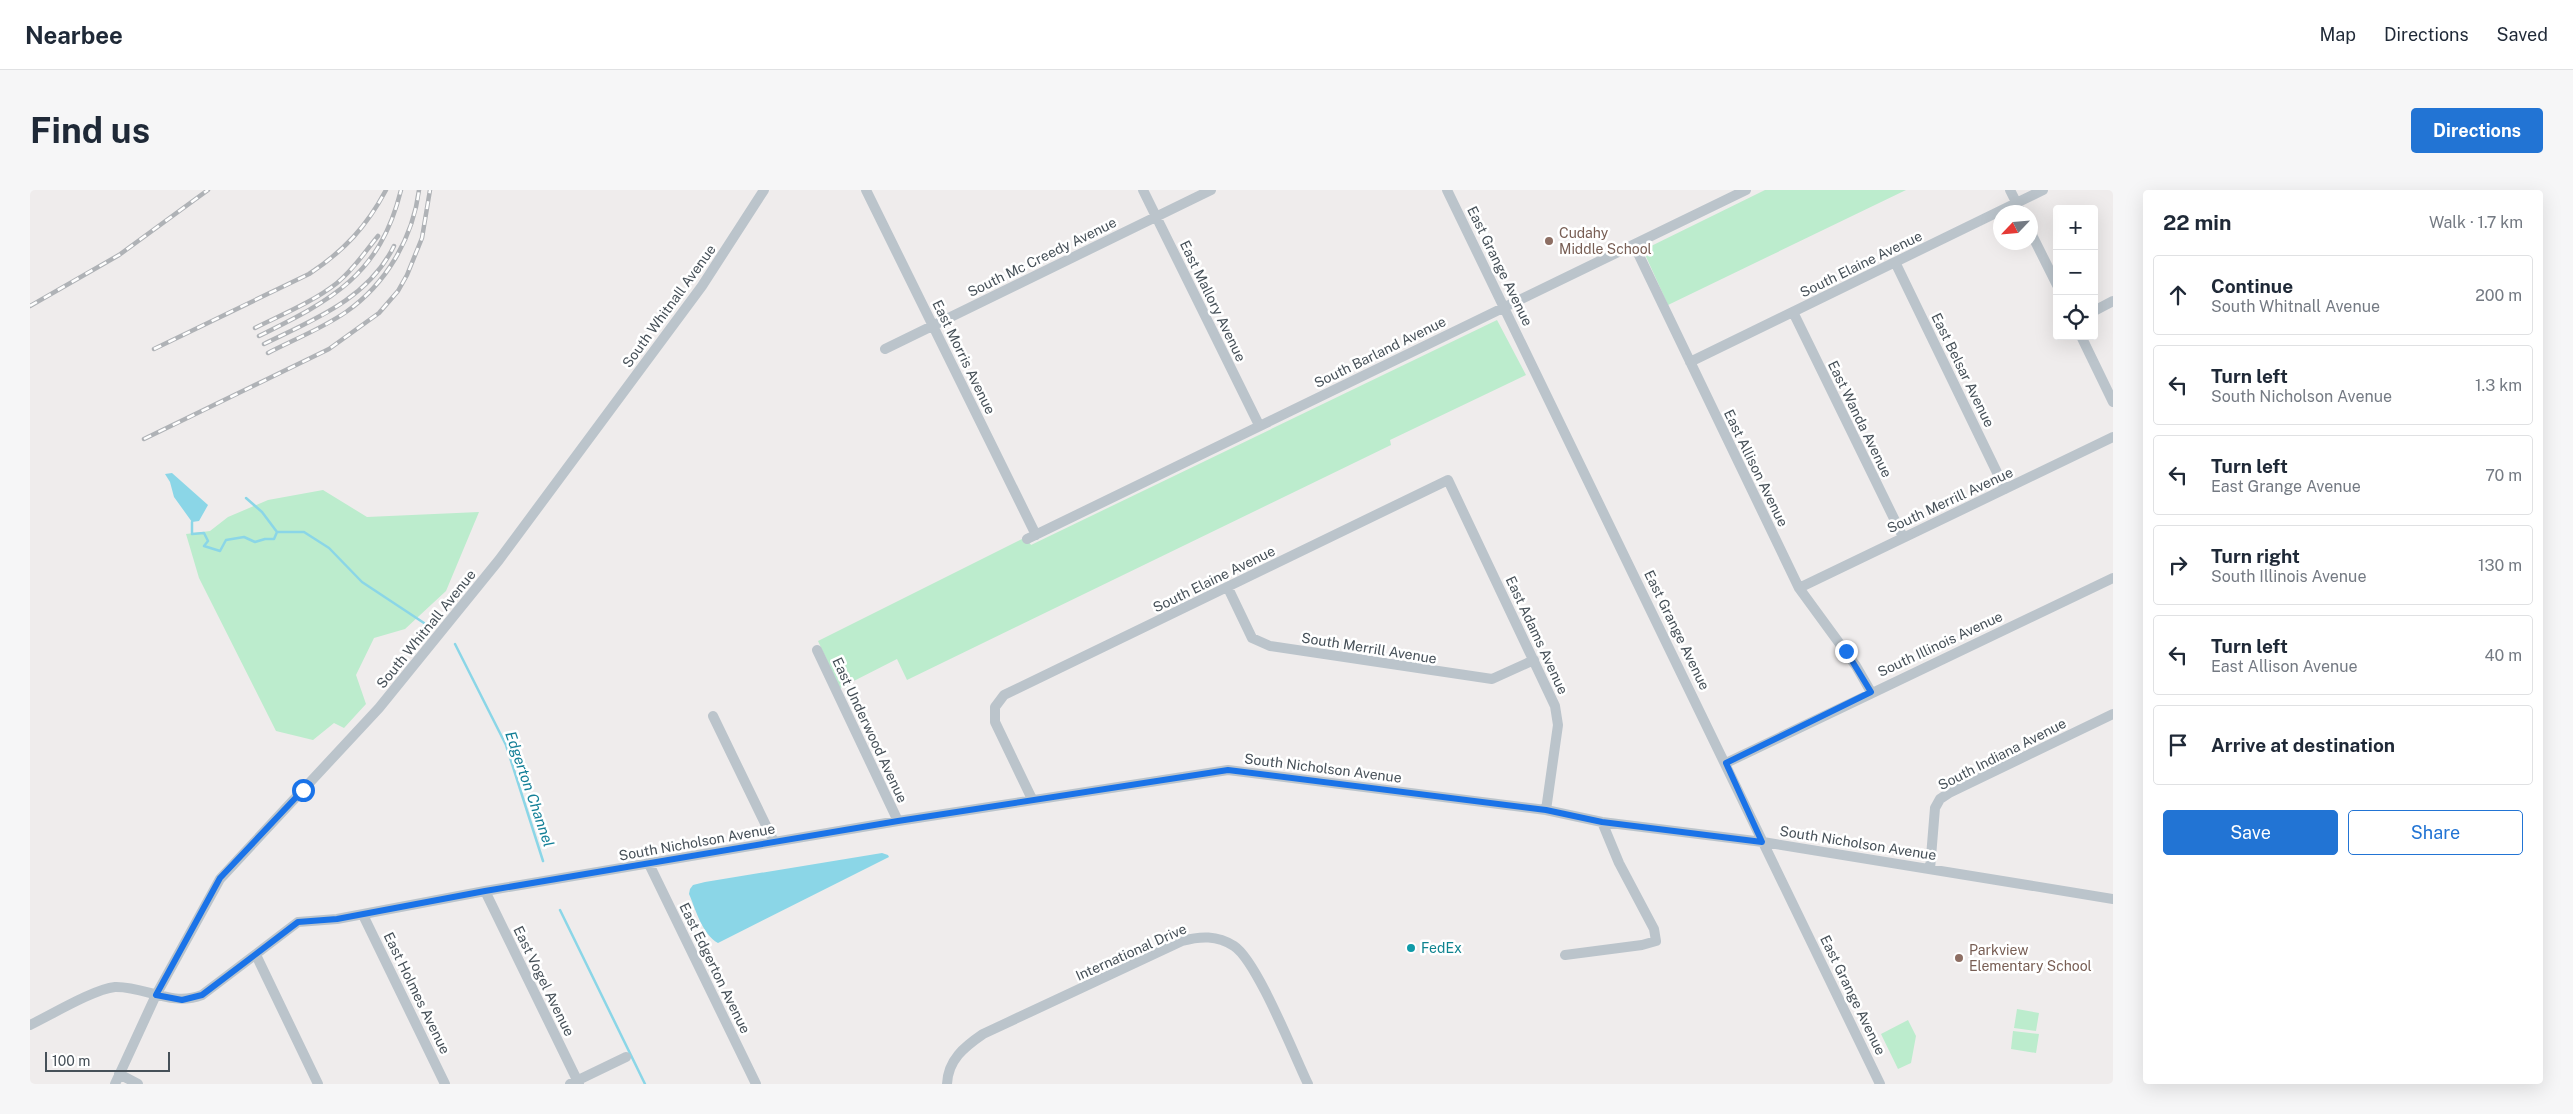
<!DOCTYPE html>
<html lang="en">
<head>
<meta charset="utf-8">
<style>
	body { margin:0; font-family:"Public Sans",sans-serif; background:#f6f6f7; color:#1f2937 }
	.controls { position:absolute; right:15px; top:15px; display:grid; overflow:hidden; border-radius:5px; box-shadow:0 5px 20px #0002 }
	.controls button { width:45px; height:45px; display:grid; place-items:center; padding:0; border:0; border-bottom:1px solid #e0e1e3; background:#fff; color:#1f2937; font:25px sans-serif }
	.compass { position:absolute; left:1963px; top:15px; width:45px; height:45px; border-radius:50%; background:#fff; box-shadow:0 5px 20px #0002; rotate:244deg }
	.scale { position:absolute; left:15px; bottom:12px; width:125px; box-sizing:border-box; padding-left:5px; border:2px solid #465058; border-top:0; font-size:14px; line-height:18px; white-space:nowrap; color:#465058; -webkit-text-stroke:4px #fff; paint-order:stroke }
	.stop { position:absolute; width:15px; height:15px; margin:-11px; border:4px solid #1a73e8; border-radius:50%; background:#fff }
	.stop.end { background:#1a73e8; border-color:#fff; box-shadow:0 1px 5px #0008 }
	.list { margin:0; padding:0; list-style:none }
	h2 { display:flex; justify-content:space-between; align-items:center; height:65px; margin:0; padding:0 20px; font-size:21px }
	h2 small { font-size:16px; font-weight:400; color:#747a83 }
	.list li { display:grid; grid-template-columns:32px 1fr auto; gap:15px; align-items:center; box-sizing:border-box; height:80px; margin:0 10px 10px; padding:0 10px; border:1px solid #e0e1e3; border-radius:5px }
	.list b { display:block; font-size:19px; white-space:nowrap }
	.list p { margin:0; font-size:16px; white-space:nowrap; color:#747a83 }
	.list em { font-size:16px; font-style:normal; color:#747a83 }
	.actions { display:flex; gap:10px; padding:15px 20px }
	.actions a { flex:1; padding:11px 0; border:1px solid #2274d4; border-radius:5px; text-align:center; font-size:18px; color:#2274d4 }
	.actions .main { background:#2274d4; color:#fff }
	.icon { flex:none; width:28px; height:28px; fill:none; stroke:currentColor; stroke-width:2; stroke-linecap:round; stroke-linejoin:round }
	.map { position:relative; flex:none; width:2083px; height:894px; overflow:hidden; border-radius:5px }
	header { display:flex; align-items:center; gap:30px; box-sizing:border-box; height:70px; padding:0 25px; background:#fff; border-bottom:1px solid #e0e1e3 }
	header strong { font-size:24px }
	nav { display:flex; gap:28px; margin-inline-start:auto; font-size:18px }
	.intro { display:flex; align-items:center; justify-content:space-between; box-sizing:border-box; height:120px; padding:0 30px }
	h1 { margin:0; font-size:35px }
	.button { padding:12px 22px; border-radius:5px; background:#2274d4; color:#fff; font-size:18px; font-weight:700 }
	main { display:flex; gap:30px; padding:0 30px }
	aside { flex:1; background:#fff; border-radius:5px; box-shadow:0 5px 20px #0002 }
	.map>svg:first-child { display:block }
	.green { fill:#bceccd }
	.water { fill:#8bd6e7 }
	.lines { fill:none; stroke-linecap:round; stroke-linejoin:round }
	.stream { stroke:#8bd6e7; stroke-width:2.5 }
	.minor { stroke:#bbc4cb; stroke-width:10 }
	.rail-casing { stroke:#afb2b6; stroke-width:4.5 }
	.rail { stroke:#fff; stroke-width:2.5; stroke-dasharray:8; stroke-linecap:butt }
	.route { stroke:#1a73e8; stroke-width:6 }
	.education-dot { fill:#8d6e63; stroke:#fff; stroke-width:2 }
	.culture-dot { fill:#0f9aa8; stroke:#fff; stroke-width:2 }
	.labels { text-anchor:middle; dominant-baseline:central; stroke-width:5; stroke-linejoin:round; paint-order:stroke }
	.education-label { font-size:14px; fill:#785e54; stroke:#fff; text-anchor:start }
	.street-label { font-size:14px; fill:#465058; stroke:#fff }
	.culture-label { font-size:14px; fill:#0d838f; stroke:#fff; text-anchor:start }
	.water-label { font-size:15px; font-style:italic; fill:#137f97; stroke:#fff }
</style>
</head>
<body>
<header>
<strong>Nearbee</strong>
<nav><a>Map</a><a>Directions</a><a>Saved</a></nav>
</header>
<div class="intro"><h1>Find us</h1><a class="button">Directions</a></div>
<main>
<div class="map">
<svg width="2083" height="894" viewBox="0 0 2083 894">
	<rect width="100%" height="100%" fill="#efecec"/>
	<path class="green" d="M1735,0h141l-238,115 -25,-55z
		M1467,130l29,55 -136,65 1,5 -484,235 -10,-21 -57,29 -22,-47 208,-104 5,8z
		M293,300l44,27 112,-5 -33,79 -41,38 -31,9 -18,37 10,29 -22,24 -10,-5 -21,17 -37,-9 -77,-153 -13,-44 24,-3 18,-14 40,-17z
		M1987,819l22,4 -3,18 -22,-3z
		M1878,830l8,16 -5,27 -13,6 -17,-35z
		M1983,841l26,3 -3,19 -25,-4z"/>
	<path class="water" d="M142,283l36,32 -9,16 -7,1 -18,-25 -4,-15 -5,-8z
		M852,663l6,2 1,2 -171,86c-16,-9 -22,-33 -29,-49l1,-5 3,-4 12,-3z"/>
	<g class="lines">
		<path class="stream" d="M216,308l16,14 15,20
			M162,332v12l12,-1 4,8 -4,5 16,5 6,-11 18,-3 11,5 10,-3h9l3,-7
			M247,342h27l25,16 33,34 62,41
			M425,454l51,101 37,116
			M530,720l85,174"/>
		<path class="minor" d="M836,0l170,345
			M1113,0l116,235
			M1417,0l433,894
			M1980,0l11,22
			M2000,41l27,54
			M1604,55l165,343 57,78 15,26
			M1865,72l110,227
			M2064,121l19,-10
			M1763,122l110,225
			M2051,146l32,66
			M855,159l326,-159
			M1660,172l353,-172
			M997,349l719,-349
			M1198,398l24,50 18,8 222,33 42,-19
			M1769,398l314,-151
			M787,460l81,171
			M683,526l61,126
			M1696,573l387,-185
			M1002,609l-37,-77v-15l9,-12 444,-215 107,226 3,19 -12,85
			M619,674l107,220
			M1900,679l5,-61 5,-9 9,-6 164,-79
			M455,701l94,193
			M333,725l82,169
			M226,765l62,129
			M1535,765l77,-10 14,-4 -2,-12 -35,-66 -17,-41
			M0,835c21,-10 64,-36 85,-38 30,-1 56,20 87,8l96,-73 39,-3 148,-28 413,-70 330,-51 318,40 56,12 161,20 350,57
			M89,884l19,10
			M85,894l41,-89 64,-116 159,-171 120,-148 203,-274 62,-96
			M540,894l56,-27
			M917,894c1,-24 17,-37 36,-50l199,-93c18,-5 35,-6 52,5 23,15 60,109 74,138"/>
		<defs>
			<path id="rail" d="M0,116l89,-51 89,-65
				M225,138c28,-14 58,-26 82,-45 16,-13 28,-31 41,-47
				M229,146c73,-36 121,-61 142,-146
				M234,154c49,-24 104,-45 130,-98
				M124,159l155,-75c35,-23 58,-48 77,-84
				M238,163c25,-13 55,-25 78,-41 40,-28 67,-74 73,-122
				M114,249l185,-90 50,-36 19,-22 9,-16 15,-37 8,-48"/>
		</defs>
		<use href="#rail" class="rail-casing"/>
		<use href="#rail" class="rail"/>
	</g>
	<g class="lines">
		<path class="route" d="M273,600l-83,88 -64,117 26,5 20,-5 96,-73 39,-3 148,-28 413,-70 330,-51 318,40 56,12 160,20 -36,-79 145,-71 -25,-41"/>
	</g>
	<g class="education-dot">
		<circle cx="1519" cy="51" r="5"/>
		<circle cx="1929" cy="768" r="5"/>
	</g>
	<circle class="culture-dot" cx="1381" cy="758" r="5"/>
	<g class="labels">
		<g class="education-label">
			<text x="1529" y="43">Cudahy<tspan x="1529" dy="16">Middle School</tspan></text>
			<text x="1939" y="760">Parkview<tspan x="1939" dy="16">Elementary School</tspan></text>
		</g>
		<g class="street-label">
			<text transform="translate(1012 67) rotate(-26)">South Mc Creedy Avenue</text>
			<text transform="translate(1831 74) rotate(-26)">South Elaine Avenue</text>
			<text transform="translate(1470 76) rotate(64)">East Grange Avenue</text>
			<text transform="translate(1183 111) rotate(64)">East Mallory Avenue</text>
			<text transform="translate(639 116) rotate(-54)">South Whitnall Avenue</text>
			<text transform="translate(1350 162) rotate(-26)">South Barland Avenue</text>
			<text transform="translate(934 167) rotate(64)">East Morris Avenue</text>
			<text transform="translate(1933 180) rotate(64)">East Belsar Avenue</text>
			<text transform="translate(1830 229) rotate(64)">East Wanda Avenue</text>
			<text transform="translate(1726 278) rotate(64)">East Allison Avenue</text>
			<text transform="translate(1920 310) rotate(-25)">South Merrill Avenue</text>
			<text transform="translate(1184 389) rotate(-26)">South Elaine Avenue</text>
			<text transform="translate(396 439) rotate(-51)">South Whitnall Avenue</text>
			<text transform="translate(1647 440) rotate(64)">East Grange Avenue</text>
			<text transform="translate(1507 445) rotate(65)">East Adams Avenue</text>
			<text transform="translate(1910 454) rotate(-25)">South Illinois Avenue</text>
			<text transform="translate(1339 458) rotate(9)">South Merrill Avenue</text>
			<text transform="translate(840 540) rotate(65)">East Underwood Avenue</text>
			<text transform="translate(1972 564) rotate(-27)">South Indiana Avenue</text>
			<text transform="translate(1293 578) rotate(7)">South Nicholson Avenue</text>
			<text transform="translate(667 652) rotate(-10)">South Nicholson Avenue</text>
			<text transform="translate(1828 653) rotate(9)">South Nicholson Avenue</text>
			<text transform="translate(1101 762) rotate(-24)">International Drive</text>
			<text transform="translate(685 778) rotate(64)">East Edgerton Avenue</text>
			<text transform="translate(514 791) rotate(64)">East Vogel Avenue</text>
			<text transform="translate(387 803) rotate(64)">East Holmes Avenue</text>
			<text transform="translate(1823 805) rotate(64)">East Grange Avenue</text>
		</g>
		<g class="culture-label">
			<text x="1391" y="758">FedEx</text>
		</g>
		<g class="water-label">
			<text transform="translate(500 599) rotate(71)">Edgerton Channel</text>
		</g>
	</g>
</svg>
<div class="controls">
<button>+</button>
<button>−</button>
<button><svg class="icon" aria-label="locate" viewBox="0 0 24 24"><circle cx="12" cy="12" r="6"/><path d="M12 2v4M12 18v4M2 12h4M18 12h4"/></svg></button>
</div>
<svg class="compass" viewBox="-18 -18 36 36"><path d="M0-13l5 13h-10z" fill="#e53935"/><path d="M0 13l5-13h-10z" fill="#747a83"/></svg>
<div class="scale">100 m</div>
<div class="stop" style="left:273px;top:600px"></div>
<div class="stop end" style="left:1816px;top:461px"></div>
</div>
<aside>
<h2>22 min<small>Walk · 1.7 km</small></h2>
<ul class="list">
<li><svg class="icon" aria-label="ahead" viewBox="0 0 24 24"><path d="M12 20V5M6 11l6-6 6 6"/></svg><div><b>Continue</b><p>South Whitnall Avenue</p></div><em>200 m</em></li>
<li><svg class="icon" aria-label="left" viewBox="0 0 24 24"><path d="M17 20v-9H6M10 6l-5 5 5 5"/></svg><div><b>Turn left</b><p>South Nicholson Avenue</p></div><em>1.3 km</em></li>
<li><svg class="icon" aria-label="left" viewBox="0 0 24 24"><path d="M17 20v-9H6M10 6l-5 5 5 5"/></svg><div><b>Turn left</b><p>East Grange Avenue</p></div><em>70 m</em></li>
<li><svg class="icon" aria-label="right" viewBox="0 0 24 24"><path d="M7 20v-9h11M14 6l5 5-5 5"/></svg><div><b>Turn right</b><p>South Illinois Avenue</p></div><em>130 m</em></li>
<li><svg class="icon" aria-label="left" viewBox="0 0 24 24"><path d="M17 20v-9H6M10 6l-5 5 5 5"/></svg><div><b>Turn left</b><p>East Allison Avenue</p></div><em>40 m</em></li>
<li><svg class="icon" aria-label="arrive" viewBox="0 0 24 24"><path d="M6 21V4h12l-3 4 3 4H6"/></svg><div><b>Arrive at destination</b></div></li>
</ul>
<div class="actions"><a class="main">Save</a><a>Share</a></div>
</aside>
</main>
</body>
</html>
